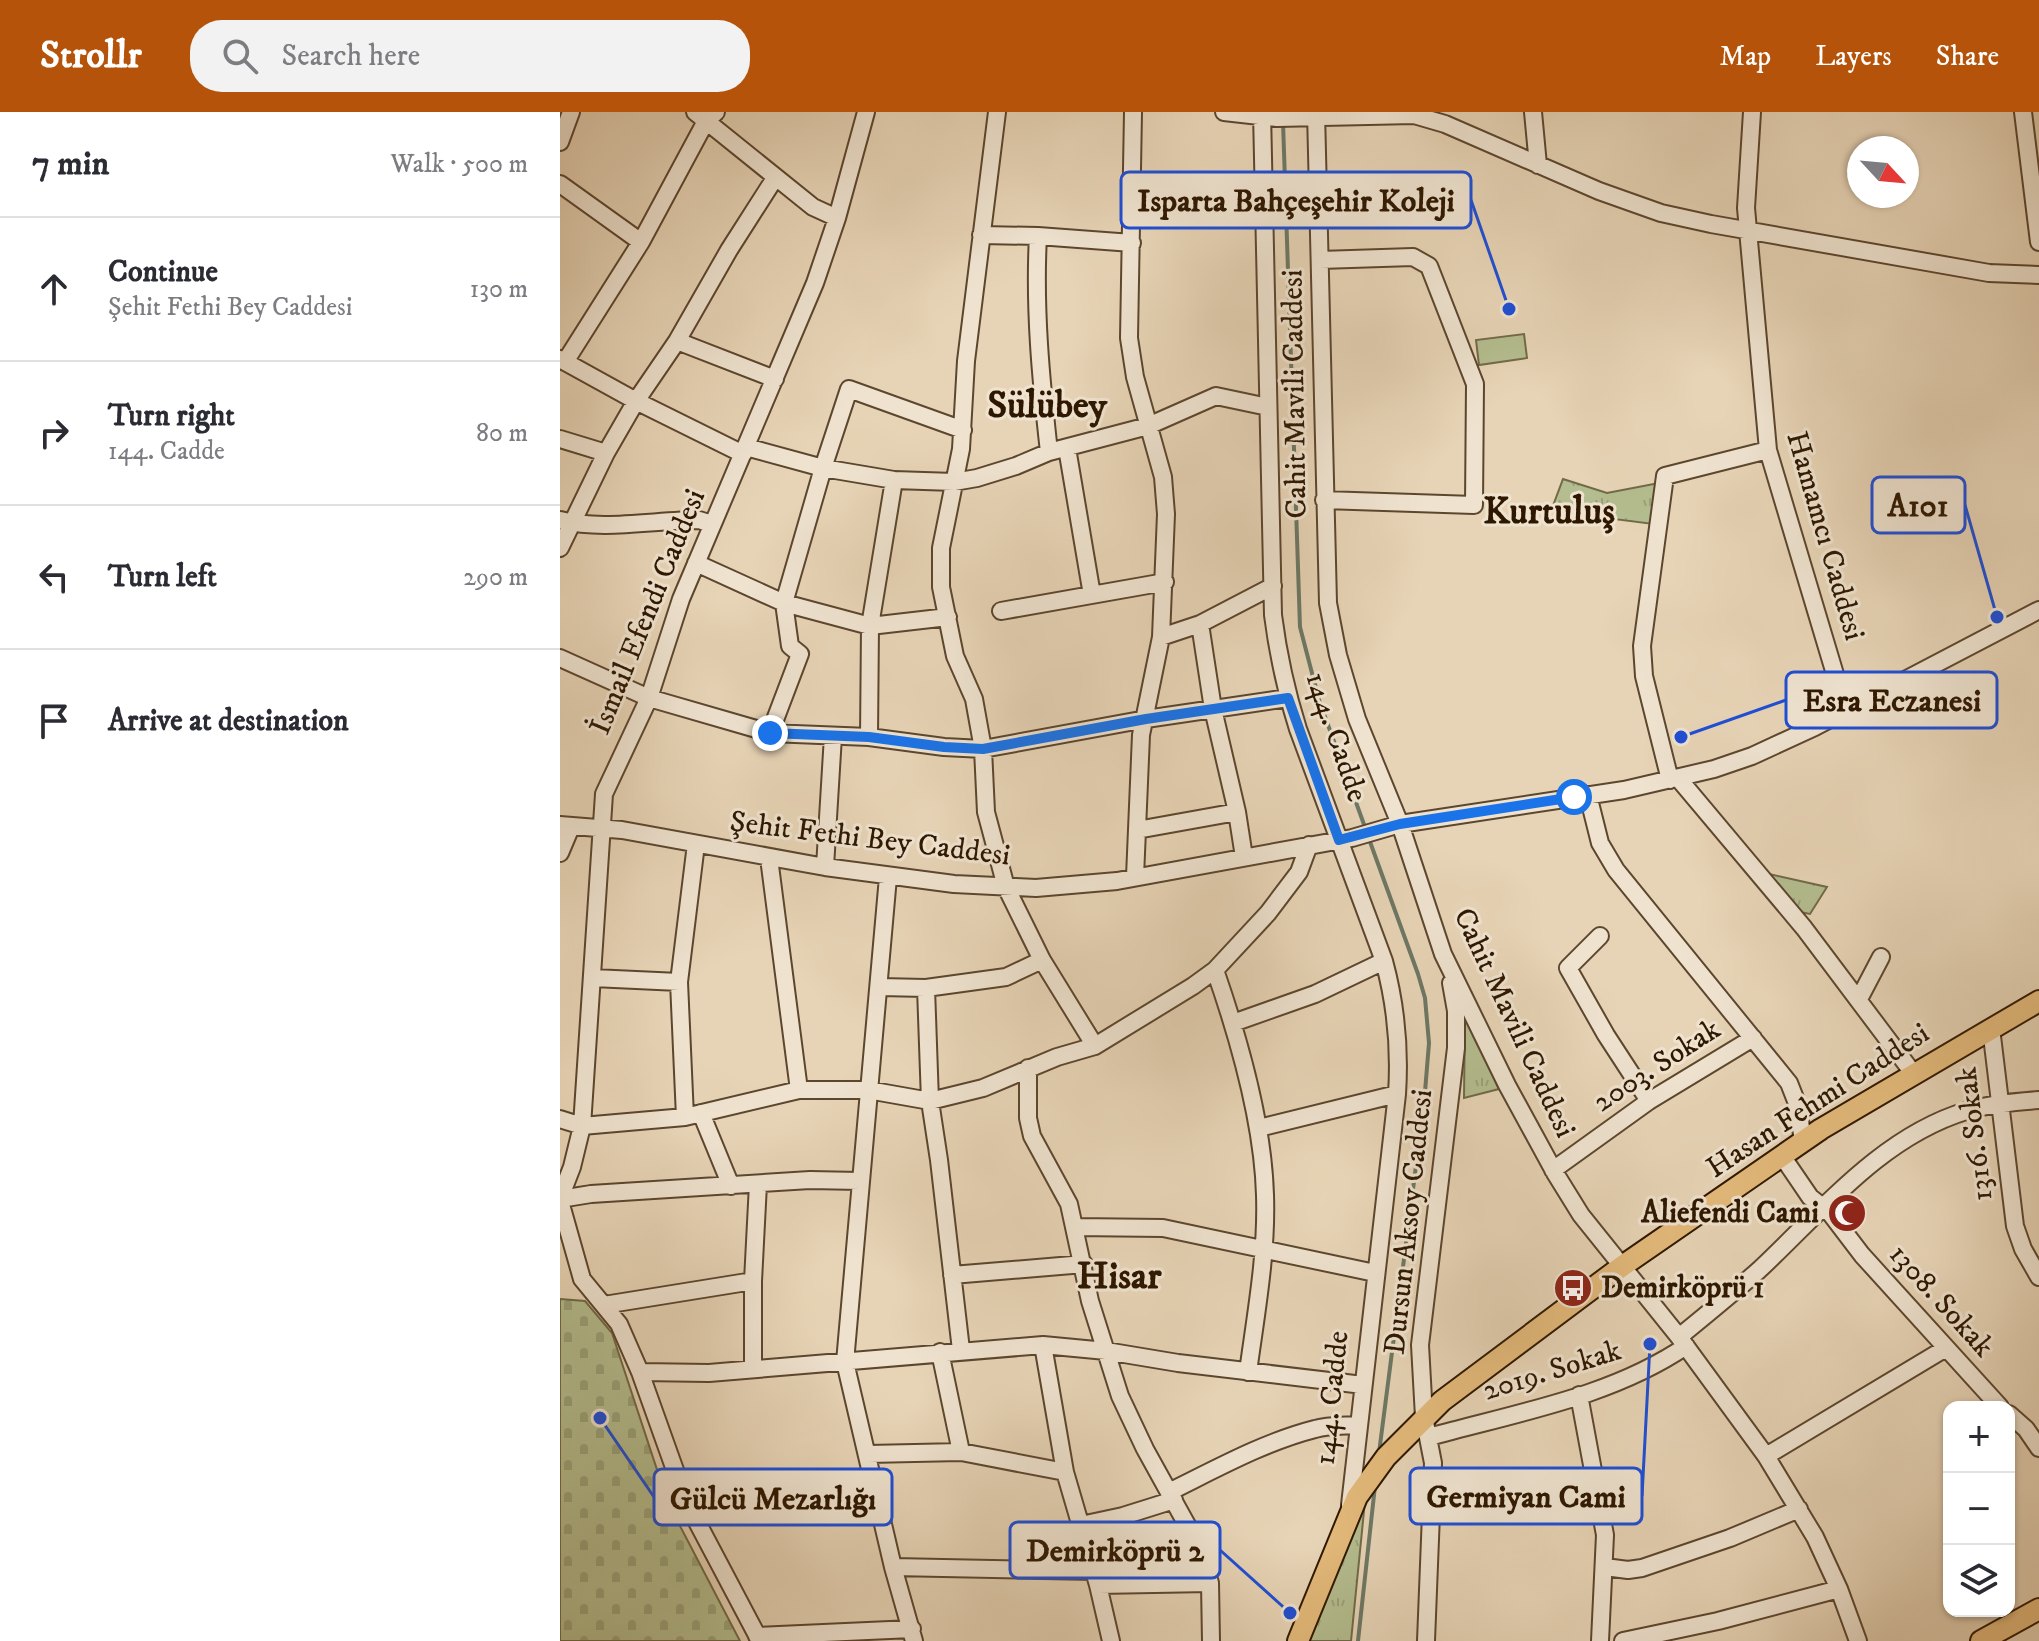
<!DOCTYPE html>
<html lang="en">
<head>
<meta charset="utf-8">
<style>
	body { margin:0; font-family:"IM FELL DW Pica",serif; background:#f2f2f3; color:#2b2b33 }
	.controls { position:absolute; right:24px; bottom:24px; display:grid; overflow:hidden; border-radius:16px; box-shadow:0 2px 6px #0004 }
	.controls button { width:72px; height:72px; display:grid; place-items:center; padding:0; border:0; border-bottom:2px solid #e1e1e2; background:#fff; color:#2b2b33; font:40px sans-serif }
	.compass { position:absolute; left:1287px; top:24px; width:72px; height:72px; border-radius:50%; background:#fff; box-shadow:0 2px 6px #0004; rotate:116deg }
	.stop { position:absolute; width:24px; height:24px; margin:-18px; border:6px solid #1a73e8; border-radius:50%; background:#fff }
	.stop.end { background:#1a73e8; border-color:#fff; box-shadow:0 2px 8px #0008 }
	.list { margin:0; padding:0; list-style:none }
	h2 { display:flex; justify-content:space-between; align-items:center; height:104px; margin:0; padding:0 32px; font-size:34px }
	h2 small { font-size:26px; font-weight:400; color:#7c7c81 }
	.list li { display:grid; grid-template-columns:52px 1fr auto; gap:24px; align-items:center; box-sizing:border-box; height:144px; padding:0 32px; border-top:2px solid #e1e1e2 }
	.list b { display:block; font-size:30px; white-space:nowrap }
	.list p { margin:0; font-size:26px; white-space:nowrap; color:#7c7c81 }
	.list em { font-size:26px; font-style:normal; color:#7c7c81 }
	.icon { flex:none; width:44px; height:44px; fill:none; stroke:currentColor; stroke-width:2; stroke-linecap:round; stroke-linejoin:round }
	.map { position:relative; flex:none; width:1479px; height:1529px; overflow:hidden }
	header { display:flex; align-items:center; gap:48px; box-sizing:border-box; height:112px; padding:0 40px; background:#b45309; color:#fff }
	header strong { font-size:38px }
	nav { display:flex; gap:44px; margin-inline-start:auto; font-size:28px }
	.search { width:560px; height:72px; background:#f2f2f3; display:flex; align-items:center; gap:20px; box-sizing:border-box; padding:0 28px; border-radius:32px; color:#7c7c81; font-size:30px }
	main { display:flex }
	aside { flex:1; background:#fff }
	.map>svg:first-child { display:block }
	.grass { fill:url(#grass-tufts); stroke:#716a48; stroke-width:2 }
	.cemetery { fill:url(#cemetery-stones); stroke:#716a48; stroke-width:2 }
	.pitch { fill:#b4bd8f; stroke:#716a48; stroke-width:2 }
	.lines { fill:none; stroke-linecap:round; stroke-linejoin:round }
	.stream { stroke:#6d7865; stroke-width:4 }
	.minor-casing { stroke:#5c462e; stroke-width:20 }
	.major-casing { stroke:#2e1700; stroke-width:24 }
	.minor { stroke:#efe3d0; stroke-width:16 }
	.major { stroke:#e4ba7b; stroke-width:20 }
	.route { stroke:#1a73e8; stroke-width:10 }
	.labels { text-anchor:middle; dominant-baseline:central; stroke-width:6; stroke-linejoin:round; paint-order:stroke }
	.street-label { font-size:30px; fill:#2e1700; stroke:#efe3d0 }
	.poi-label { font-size:30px; font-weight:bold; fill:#2e1700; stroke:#efe3d0; text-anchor:end }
	.district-label { font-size:38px; font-weight:bold; fill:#2e1700; stroke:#efe3d0 }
	.leader { fill:none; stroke:#1d4ed8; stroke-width:3 }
	.callout-dot { fill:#1d4ed8; stroke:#efe3d0; stroke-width:3 }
	.callout { fill:#efe3d0; stroke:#1d4ed8; stroke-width:3 }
	.callout-label { font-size:32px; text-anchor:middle; font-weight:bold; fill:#2e1700 }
</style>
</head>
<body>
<header>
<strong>Strollr</strong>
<div class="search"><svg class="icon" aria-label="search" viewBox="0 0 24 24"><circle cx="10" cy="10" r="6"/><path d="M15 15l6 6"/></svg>Search here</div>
<nav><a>Map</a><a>Layers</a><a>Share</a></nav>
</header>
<main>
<aside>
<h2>7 min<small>Walk · 500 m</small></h2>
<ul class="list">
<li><svg class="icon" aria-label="ahead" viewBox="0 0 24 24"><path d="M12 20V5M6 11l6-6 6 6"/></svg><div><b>Continue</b><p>Şehit Fethi Bey Caddesi</p></div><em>130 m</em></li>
<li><svg class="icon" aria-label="right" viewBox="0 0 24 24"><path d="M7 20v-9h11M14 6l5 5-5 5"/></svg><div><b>Turn right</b><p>144. Cadde</p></div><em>80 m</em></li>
<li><svg class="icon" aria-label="left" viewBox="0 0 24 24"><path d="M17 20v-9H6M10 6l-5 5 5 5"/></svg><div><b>Turn left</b></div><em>290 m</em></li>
<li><svg class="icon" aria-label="arrive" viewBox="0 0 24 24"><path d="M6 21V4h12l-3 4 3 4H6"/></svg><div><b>Arrive at destination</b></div></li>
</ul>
</aside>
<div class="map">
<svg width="1479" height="1529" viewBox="0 0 1479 1529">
	<defs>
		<pattern id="grass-tufts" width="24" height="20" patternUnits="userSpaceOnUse" patternTransform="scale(2)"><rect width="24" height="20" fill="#b4bd8f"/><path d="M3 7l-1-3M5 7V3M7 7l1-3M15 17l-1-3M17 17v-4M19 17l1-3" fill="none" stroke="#9ba27a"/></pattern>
		<pattern id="cemetery-stones" width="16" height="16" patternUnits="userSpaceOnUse" patternTransform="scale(2)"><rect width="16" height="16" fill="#b4bd8f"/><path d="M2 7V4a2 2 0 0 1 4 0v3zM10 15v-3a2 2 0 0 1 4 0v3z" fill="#9ba27a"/></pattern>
	</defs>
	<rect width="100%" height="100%" fill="#e7d4b6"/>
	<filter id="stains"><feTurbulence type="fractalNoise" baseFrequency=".0025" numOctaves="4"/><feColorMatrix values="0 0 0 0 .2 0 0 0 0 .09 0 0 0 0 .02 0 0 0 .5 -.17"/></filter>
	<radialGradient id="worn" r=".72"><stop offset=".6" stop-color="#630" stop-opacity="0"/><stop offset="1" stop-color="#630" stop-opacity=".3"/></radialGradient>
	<path class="grass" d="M1003,367l44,14 52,-10 -6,41 -102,-13z
		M1209,762l58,13 -17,27 -10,-2z
		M905,901l34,76 -35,9z
		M805,1389l-14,140h-42z"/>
	<path class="cemetery" d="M0,1187l25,2 27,32 56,170 72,138h-180z"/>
	<path class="pitch" d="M964,222l3,24 -48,7 -3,-25z"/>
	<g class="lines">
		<path class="stream" d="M723,10l17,505 19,73 47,130
			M809,727l49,135 7,24 4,45 -5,61 -45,349
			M798,1529l17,-155"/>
		<defs>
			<path id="minor" d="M135,0l118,95 24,11
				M437,0l-31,249 -5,88 -20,99v39l14,69 19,43 9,50 3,63 20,75 36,73 53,86
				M573,0l-4,226 6,39 28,100 3,37 -5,123 -20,98 -6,142
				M664,0l53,6 137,-3 31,9 154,67 62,22 50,11 278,49 50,2
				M702,0l11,503c5,39 13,76 25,114l86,232c12,44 16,88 13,133l-47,411
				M756,0l12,491 10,52 19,64 43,105 43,130 64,131 48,88 26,42 98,122 87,119 49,81 24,52 19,52
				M973,0l5,53
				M1192,0l-6,96 22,242 78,261
				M1463,0l16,130
				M0,30l11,-30
				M0,72l81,58
				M421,123l57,1 94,7
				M478,124c-4,73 3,144 11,216
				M760,148l93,-3 16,9 46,118 -1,121 -150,-5
				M117,229l98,38
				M0,247l76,42 107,53
				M5,250l76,-120 65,-121 10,-9
				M0,327l46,14
				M186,335l77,21 71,12 60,2 23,-4 39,-12 33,-14 99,-26 68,-30 52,11
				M507,336l25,147
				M0,408c41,11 96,0 139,0l13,4
				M0,436l46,-95 30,-52 41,-60 52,-91 46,-72
				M136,451l88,40 86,23 78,-9
				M441,499l164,-29
				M640,512l13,85 24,103 7,45
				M601,525l39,-13 73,-38
				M0,546l89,40 121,35 99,4 75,10 39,2 163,-30 142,-21
				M210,621l30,-79 -10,-8 -6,-43 39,-135 26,-79 114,41
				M309,625l1,-111 24,-146
				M1118,666l126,150 109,145
				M1110,668l-26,-104 -2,-30 23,-170 103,-26
				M1028,683l12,48 16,27 173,213 9,23 5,36
				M0,713l62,5 203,37 129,17 82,4 81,-7 235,-43 48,-14 224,-34 90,-21 38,-13 63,-29 224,-117
				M577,718l100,-18
				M0,741l11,-26
				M209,746l30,232
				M265,755l8,-131
				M328,765l-43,485 48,205 21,74
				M1040,824l-32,32 38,67 43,66
				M655,858c24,69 48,152 50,225 2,59 -9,118 -17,177
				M33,866l86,4
				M320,875l46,1 80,-11 36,-17
				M366,876l4,113 9,59 22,190
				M1299,887l22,-42
				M673,911l82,-29 69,-33
				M1431,916l24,198 8,23 16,28
				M468,956v50l4,18 37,68 21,97 30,95 25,53 47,85 13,33 5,16 1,58
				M141,1001l30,73
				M125,1005l-6,-135 17,-138
				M0,1007l22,7 103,-9 114,-27h69l62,11 53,-13 74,-31 38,-11 98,-60 22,-16 53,-57 31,-41 10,-27
				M699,1016l138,-34
				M1222,1044l28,41 20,16 32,42 138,152
				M993,1058l96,-69 104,-63
				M0,1086l12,-31 10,-41 22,-332 45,-96 32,-99 134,-316 22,-65 29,-106
				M0,1087l31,-5 219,-14 50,1
				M0,1089l22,78 37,45 21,48 46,129 74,140
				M515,1115l88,1 212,45
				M392,1163l132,-11
				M44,1193l149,-24
				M1119,1225c27,-22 54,-44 80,-67 63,-59 122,-133 207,-159 24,-7 48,-9 73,-11
				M483,1233l22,127 33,113 13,56
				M380,1240l21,100
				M193,1257v-88l5,-97
				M80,1260l69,1 334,-28 63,6 72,12 185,22
				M1019,1283l26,140 -5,106
				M1449,1302l17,15 13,19
				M869,1325c86,-24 182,-40 257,-91
				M308,1342l93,-2 104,20
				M1206,1344l180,-108
				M609,1380c47,-23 95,-50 146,-63 13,-4 29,-3 44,-4
				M126,1389l190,-10
				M521,1413l42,-9 51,-16
				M333,1455l201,4
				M1045,1455l23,3 14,-2 88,-30 69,-29
				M538,1473l112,-2
				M197,1524l155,-7
				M866,1529l7,-178 -9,-46 -4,-72 36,-297v-37l-5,-28
				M1063,1529l95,-20 121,-32"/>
			<path id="major" d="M738,1529l59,-144 29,-40 56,-56 179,-134 200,-138 218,-128
				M1421,1529l58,-32"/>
		</defs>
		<use href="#minor" class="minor-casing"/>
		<use href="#major" class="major-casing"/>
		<use href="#minor" class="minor"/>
		<use href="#major" class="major"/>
	</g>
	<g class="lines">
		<path class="route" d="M210,621l99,4 75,10 39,2 163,-30 142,-21 51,142 61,-16 174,-27"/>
	</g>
	<defs>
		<symbol id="mosque-disc" viewBox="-11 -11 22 22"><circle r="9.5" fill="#8f2418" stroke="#efe3d0"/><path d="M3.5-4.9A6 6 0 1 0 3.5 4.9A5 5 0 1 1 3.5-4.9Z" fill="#fff"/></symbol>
		<symbol id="bus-disc" viewBox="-11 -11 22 22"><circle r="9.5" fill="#8f2418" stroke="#efe3d0"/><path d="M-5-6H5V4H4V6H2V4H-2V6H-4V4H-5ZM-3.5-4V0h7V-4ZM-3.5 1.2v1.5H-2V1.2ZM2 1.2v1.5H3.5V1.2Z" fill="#fff"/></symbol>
	</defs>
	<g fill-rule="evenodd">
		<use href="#mosque-disc" x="1265" y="1079" width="44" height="44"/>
		<use href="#bus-disc" x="991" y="1154" width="44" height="44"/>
	</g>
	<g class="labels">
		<g class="street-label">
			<text transform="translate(735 282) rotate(-91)">Cahit Mavili Caddesi</text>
			<text transform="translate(1265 424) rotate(74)">Hamamcı Caddesi</text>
			<text transform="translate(88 500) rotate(-68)">İsmail Efendi Caddesi</text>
			<text transform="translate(776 625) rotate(71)">144. Cadde</text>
			<text transform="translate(310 727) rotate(7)">Şehit Fethi Bey Caddesi</text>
			<text transform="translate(954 911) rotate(65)">Cahit Mavili Caddesi</text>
			<text transform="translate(1097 954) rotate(-33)">2003. Sokak</text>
			<text transform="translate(1258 989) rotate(-33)">Hasan Fehmi Caddesi</text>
			<text transform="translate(1415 1022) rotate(-97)">1316. Sokak</text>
			<text transform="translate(849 1110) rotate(-84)">Dursun Aksoy Caddesi</text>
			<text transform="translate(1381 1189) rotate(48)">1308. Sokak</text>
			<text transform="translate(992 1259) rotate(-17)">2019. Sokak</text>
			<text transform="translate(772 1286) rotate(-84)">144. Cadde</text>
		</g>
		<g class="poi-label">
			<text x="1259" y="1101">Aliefendi Cami</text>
			<text x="1041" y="1176" text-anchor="start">Demirköprü 1</text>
		</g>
		<g class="district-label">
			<text x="487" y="294">Sülübey</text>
			<text x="989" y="400">Kurtuluş</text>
			<text x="559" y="1165">Hisar</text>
		</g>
	</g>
	<path class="leader" d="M949 197L911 88M1437 505L1405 393M1121 625L1226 588M1090 1232L1082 1384M40 1306L94 1385M730 1501L660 1438"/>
	<g class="callout-dot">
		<circle cx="949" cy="197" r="8"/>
		<circle cx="1437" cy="505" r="8"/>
		<circle cx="1121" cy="625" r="8"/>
		<circle cx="1090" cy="1232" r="8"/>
		<circle cx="40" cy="1306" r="8"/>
		<circle cx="730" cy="1501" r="8"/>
	</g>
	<g class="callout">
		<rect x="561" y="60" width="350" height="56" rx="8"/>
		<rect x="1312" y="365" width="93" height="56" rx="8"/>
		<rect x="1226" y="560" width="211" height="56" rx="8"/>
		<rect x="850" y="1356" width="232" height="56" rx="8"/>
		<rect x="94" y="1357" width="238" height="56" rx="8"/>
		<rect x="450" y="1410" width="210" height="56" rx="8"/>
	</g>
	<g class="callout-label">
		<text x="736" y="99">Isparta Bahçeşehir Koleji</text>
		<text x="1358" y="404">A101</text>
		<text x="1332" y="599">Esra Eczanesi</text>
		<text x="966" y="1395">Germiyan Cami</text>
		<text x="213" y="1397">Gülcü Mezarlığı</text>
		<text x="555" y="1449">Demirköprü 2</text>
	</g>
	<rect width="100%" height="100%" filter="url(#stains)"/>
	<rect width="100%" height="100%" fill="url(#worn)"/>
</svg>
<div class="controls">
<button>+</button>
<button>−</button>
<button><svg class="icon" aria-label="layers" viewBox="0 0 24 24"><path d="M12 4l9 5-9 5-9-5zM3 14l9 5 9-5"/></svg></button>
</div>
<svg class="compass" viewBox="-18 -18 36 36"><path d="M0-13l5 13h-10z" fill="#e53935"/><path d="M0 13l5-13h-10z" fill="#7c7c81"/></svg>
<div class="stop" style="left:1014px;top:685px"></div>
<div class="stop end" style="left:210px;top:621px"></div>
</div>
</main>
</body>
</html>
